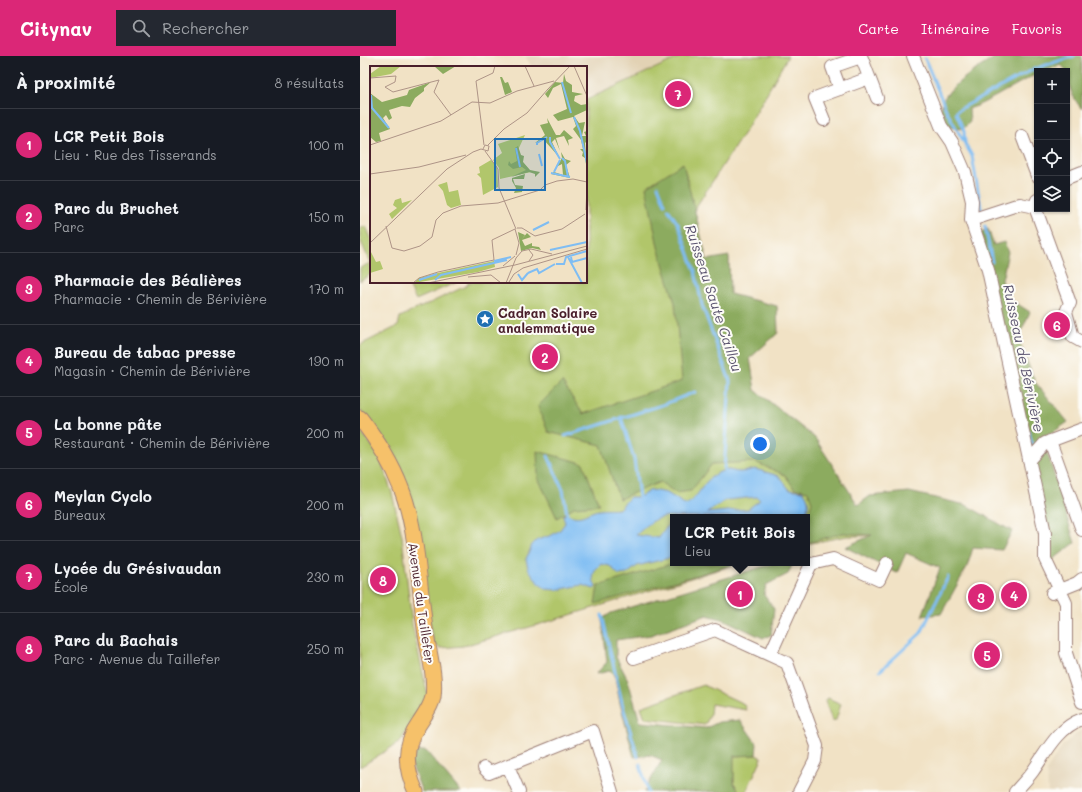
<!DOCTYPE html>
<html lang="fr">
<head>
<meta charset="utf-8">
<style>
	body { margin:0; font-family:Mali,sans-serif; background:#242831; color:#f1f3f6 }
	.controls { position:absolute; right:12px; top:12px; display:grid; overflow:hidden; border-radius:0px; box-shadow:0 1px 3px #0004 }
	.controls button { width:36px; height:36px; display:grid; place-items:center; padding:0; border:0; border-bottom:1px solid #363941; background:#171b24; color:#f1f3f6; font:20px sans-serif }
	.you { position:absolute; left:400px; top:388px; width:14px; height:14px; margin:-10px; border:3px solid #fff; border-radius:50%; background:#1a73e8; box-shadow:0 0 0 6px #1a73e833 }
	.badge { display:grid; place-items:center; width:26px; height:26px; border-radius:50%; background:#db2777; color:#fff; font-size:13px; font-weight:700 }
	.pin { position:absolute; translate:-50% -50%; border:2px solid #fff; box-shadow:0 1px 4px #0006 }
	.popup { position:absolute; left:310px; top:458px; width:140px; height:52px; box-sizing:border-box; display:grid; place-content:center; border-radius:0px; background:#171b24; filter:drop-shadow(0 1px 3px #0005); font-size:13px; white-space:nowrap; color:#9ea1a6 }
	.popup b { font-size:15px; color:#f1f3f6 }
	.popup::after { content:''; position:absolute; left:50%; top:100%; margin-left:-8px; border:8px solid transparent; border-top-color:#171b24 }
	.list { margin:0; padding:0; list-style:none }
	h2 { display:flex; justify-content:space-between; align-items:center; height:52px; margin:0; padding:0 16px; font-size:17px }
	h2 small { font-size:13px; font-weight:400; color:#9ea1a6 }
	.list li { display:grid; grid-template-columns:26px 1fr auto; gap:12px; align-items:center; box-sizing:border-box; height:72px; padding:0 16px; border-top:1px solid #363941 }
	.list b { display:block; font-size:15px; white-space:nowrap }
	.list p { margin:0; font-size:13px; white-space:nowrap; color:#9ea1a6 }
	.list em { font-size:13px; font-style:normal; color:#9ea1a6 }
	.icon { flex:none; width:22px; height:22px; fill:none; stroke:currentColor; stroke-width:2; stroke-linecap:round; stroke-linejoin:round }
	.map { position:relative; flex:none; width:722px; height:736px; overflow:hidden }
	header { display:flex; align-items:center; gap:24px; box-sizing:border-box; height:56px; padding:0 20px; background:#db2777; color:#fff }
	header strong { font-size:19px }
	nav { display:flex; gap:22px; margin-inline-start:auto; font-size:14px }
	.search { width:280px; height:36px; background:#242831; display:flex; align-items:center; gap:10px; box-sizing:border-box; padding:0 14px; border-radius:0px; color:#9ea1a6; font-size:15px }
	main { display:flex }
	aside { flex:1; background:#171b24 }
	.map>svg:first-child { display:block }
	.built { fill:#e2d2b4 }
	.green { fill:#b1c66b; stroke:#7e724b }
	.forest { fill:#8cab5f; stroke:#6b6545 }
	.water { fill:#7fbdf3; stroke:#646e8f; fill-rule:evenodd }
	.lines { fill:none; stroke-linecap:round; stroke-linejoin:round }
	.stream { stroke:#7fbdf3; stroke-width:3 }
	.minor-casing { stroke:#9e8078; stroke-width:14 }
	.major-casing { stroke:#9e8078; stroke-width:17 }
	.minor { stroke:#fff; stroke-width:12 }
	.major { stroke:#f6c16b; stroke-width:15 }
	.labels { text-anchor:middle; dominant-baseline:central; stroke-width:4; stroke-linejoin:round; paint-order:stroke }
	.poi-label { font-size:13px; font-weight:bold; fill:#4a1f2b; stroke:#fdfcf7; text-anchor:start }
	.street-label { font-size:13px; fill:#4a1f2b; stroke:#fdfcf7 }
	.water-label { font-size:14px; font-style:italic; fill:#5d5671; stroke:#fdfcf7 }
	.inset-river { fill:none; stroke:#7fbdf3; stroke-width:2 }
	.inset-road { fill:none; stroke:#ae9487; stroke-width:1 }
	.view { fill:#1f6fb2; fill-opacity:0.15; stroke:#1f6fb2; stroke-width:2 }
	.inset-edge { fill:none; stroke:#4a1f2b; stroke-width:2 }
</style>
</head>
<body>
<header>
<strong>Citynav</strong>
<div class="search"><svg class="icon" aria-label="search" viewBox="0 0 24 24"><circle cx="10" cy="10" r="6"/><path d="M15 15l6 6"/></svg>Rechercher</div>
<nav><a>Carte</a><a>Itinéraire</a><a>Favoris</a></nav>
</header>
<main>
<aside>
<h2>À proximité<small>8 résultats</small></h2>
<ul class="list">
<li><span class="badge">1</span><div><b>LCR Petit Bois</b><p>Lieu · Rue des Tisserands</p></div><em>100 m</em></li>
<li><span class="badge">2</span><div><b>Parc du Bruchet</b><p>Parc</p></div><em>150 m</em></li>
<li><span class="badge">3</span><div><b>Pharmacie des Béalières</b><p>Pharmacie · Chemin de Bérivière</p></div><em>170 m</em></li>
<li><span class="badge">4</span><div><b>Bureau de tabac presse</b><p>Magasin · Chemin de Bérivière</p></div><em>190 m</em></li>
<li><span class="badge">5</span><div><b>La bonne pâte</b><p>Restaurant · Chemin de Bérivière</p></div><em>200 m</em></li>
<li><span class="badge">6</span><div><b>Meylan Cyclo</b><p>Bureaux</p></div><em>200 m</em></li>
<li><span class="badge">7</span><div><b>Lycée du Grésivaudan</b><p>École</p></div><em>230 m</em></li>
<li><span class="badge">8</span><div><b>Parc du Bachais</b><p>Parc · Avenue du Taillefer</p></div><em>250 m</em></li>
</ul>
</aside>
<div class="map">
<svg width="722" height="736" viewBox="0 0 722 736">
	<rect width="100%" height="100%" fill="#fdfcf7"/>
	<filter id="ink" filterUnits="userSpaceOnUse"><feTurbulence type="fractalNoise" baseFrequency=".025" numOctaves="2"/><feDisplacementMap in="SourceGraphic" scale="8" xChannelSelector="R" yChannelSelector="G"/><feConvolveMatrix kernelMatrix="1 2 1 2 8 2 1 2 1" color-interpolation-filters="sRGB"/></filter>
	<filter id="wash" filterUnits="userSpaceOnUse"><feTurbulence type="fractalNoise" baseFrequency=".012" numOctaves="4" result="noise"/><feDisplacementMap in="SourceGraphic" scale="16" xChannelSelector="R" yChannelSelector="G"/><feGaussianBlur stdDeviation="0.9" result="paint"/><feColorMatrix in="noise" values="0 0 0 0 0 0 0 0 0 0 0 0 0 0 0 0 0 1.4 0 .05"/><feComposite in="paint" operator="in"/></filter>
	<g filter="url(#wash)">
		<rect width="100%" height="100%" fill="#f1e2c5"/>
		<path class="built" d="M165,0h263l-100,76 -102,-39v-26h-19l-1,-2 -5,2h-29z
			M722,673v63h-34l-1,-22 16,-25z"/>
		<path class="green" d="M322,0h106l-41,72 -55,85 40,156 141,167h-26l-40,8v-27h-134v46h67l-196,60 -81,23 -22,2 -7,-3 -45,-198 -29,-37v-65l38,-19 2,-9 68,-32v-3h118v-182z
			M6,170l5,12v36l-11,7v-13l10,-5 -10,-24v-10z
			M47,226h50l-41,18z
			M0,374l19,25 13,38 10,43 10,88 16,72 -28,46 -40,25z
			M343,629l41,19 2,6 -35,-6 -1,11 -5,10 -60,-7 -4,-11z
			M468,642l13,6 -5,16 -4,1 -7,-21z
			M396,699l6,3 -16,34h-7l-5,-9 -1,-27z"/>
		<path class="forest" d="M637,0h85v53c-9,-10 -15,-25 -15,-38l-6,-6 -17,6h-7v3c-24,11 -44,26 -68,35l1,13 -7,7c-8,-1 -17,-3 -21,-11 -11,-25 38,-50 55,-62z
			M323,107l24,97 22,-4 1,38 47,12 1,27 -28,25 5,32 60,48 43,67 12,-9 39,-4 57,13 46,26 -10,19 -29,-2 -6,19 -26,47 -19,2 18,-48 -34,-15 -9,20 -52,-26 27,-12 -29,-2 -36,10v-26l5,-15 -4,-11 -14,-3 -9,-13 -30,-13 -43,2 -21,27 -15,2 -16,-11 -41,17 -18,-54 -53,-13 -10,-26 24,-24 21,32 99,-33 -7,-78 -17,-56 -12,-60z
			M628,173l6,16 10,-3 4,10 -6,28 6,18 22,14 -12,26 17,44 33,40 -25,17 32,104 -24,18 -70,-329z
			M177,395l46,12 16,42 -25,2 -17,11 -19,-40z
			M314,507h65l-144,41 3,-18z
			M415,507h18l-5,11 -22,11 -2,10 10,14 -3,26 -8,3 -38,-18 -18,-5 -56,20 -35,5v17l12,23 12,42 66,6 13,-6 21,-2 17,24 -1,11 -22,1v27l5,9h-95l18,-32 -12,-5 -16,2 -14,-54 -5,-26 -5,-6 -14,3 11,-12 -5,-43 9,-6z
			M57,695h9l35,41h-39l-11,-29z"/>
		<path class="water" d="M395,413l24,7 10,13 14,2c8,10 6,16 0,26h-129c-16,-3 -27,8 -38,18l23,3 14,-20v39l-36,9 -10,8 -8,1 -9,-9 -9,-2c-8,7 -10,13 -5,23l-2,2 -12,-4 -25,5 -11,-1 -8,-6 -10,-15 -2,-9 6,-14 5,-5 15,-5 8,-5 5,-7 -2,-8 4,-1c15,7 19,-2 32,-4 6,-1 13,0 20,-1l11,-12h9l12,-7 16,3 19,12c16,-10 15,-25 36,-34 7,-3 11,1 18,1 5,0 10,-2 15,-3zM397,441l3,3 -12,9 -41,4 19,-13z"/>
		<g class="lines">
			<path class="stream" d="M565,3l22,53 25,44 10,57
				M605,87l-1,-12 -8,-18 2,-3 76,-41 40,-13
				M298,130l7,18
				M308,153l10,15 17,47 7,34 28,76 -6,89
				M625,170l7,36
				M261,361l13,42 5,38
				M669,376l3,12
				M205,380l97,-31 33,-13
				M188,400l15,34 4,24
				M242,559l21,92 15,50
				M520,615l41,-38 27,-56
				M280,708l8,28"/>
		</g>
	</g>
	<g filter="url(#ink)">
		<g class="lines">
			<defs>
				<path id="minor" d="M501,0l16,42
					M553,0l28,70 11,16 13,30 7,29 -1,19 17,50 57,263v26l21,44v50l16,49
					M480,33l-8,-22 29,-10
					M464,64l-9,-22 54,-20
					M662,80l15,40
					M707,122l15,-6
					M677,144l-2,7 35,96 -4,9 7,25 9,5
					M611,164l49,-16 15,3
					M690,385l32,89
					M669,405l16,-18 37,-14
					M692,537l25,-10 5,-4
					M410,599l41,-91 22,-5 46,21 8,-17
					M274,602l81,-28 72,33 30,83 -2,15 -16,31
					M148,710l11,26
					M124,712l5,5 104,-42 19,61
					M655,736c6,-7 13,-14 18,-21 14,-20 25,-43 49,-52"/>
				<path id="major" d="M0,362c17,22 31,44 41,70 16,39 18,98 24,140 3,23 11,47 8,69 -2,10 -9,19 -14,27 -16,22 -14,44 -3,68"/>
			</defs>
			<use href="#minor" class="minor-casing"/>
			<use href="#major" class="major-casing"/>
			<use href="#minor" class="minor"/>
			<use href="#major" class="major"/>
		</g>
	</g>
	<defs>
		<symbol id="sight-disc" viewBox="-11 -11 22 22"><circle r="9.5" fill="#1f6fb2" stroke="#fdfcf7"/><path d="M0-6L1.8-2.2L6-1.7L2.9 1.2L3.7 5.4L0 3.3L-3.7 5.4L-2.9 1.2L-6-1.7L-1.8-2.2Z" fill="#fff"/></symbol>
	</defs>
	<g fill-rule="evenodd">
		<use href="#sight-disc" x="115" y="253" width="20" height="20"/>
	</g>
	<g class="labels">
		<g class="poi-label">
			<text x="138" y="256">Cadran Solaire<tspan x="138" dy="15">analemmatique</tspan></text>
		</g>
		<g class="street-label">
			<text transform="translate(62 547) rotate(82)">Avenue du Taillefer</text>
		</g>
		<g class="water-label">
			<text transform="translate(354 242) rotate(72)">Ruisseau Saute Caillou</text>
			<text transform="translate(664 302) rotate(78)">Ruisseau de Bérivière</text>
		</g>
	</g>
	<g transform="translate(10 10)">
		<rect width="217" height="217" fill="#f1e2c5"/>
		<path d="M11,0h20l-10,8 -21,4v-4zM155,69l-7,15 3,10 10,12 -31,7 -1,-11 -6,-8 9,-7 -4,-9zM121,94l6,6 1,21 -15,8 -2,-17 -4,-4 3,-1 -1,-6zM77,116l2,10 9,-2 3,15 -10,3 -4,-3 -4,-14 -5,-6zM31,132l1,5 10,-3 -20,19 -3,-5 8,-6 -4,-3 2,-5zM0,184l6,12 4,-1 3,8 -13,4zM124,195l1,6 -17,5 -64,11 5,-5 19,-5z" fill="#b1c66b"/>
		<path d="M64,0h22l-13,8zM194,8l2,7 6,4v7l11,2 -8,2 -1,5 7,4 6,-1v6l-13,6 5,7 6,-1 -3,14h4l-2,-4 3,-1v10l-2,2 2,27 -2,-12 -3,-2 1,-4 -3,-3h3l-2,-9 -8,-11 3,-3 -3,-9 -15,4 -5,-6 14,-6 -6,-25 -8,4 -5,10 -3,-4 10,-12 8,1zM130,11h2l3,6 3,-1 4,10 -7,3zM61,16l-7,6v3l-9,7 -5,9 -8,-1 -13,4 3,8 -3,2 -3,-5 -3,3 7,11 -11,4 2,8 -5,1 -6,-5v-44l12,9 25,-7 2,-5zM177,52l9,17h4l4,-5 9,8 -5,2 1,6 -5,-10 -8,2 4,13 -5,-12 -3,3 7,15 -15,-17 -9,3 10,-8 -5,-10 8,-2zM148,80l3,9 3,1 -1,6 7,8 10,2 -5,5v-3l-6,-2 -18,5 15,-7 -4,-3 -9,2 -5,-4 1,-4 2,3 6,-3 -2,-13zM191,86l4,7 6,2 -5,4 4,13 -19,-4 3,-2 9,3 -1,-11 -6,3 6,-9zM155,108l-1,5h-11l2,6 8,1 -1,6 -8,1 2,-5 -4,-7v-3zM148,166l7,3 -3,4 5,-6 4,4 -9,3 3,6 7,-3v3l7,1 2,3 -9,-2 -11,3z" fill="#8cab5f"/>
		<path class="inset-river" d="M192,16l9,31M1,29l1,13 17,20M204,51l6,14 7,32M180,71v5l10,17M167,79v-2l10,-6M146,82l4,19M169,88l3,12M192,92l3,3 3,16M184,106l6,-12M181,107l19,4M163,164l16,-8M180,184l37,-8M198,191l14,26M201,191l1,5 15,-4M124,195l17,-4M186,198h8l2,-7 21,-6M158,207l9,-4 2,4 16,-9M148,208l4,6 6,-7M49,214l18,-6M65,214l6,-5 66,-15"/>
		<path class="inset-road" d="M155,0l9,20M204,0l13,30M0,12l26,-2 -1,6 -10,5 8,5 46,-12M69,14l-5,12 17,23M177,24l23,-24M0,79l71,-24 31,-19 18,1 27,-12 37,-10M114,79l-8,-64 17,-8 2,-7M118,79l16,-16 23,-16 21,-24M115,85l13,18 1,19 17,41M0,108l49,-7 47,-12M169,125l6,-6 12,-4 16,-2 14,3M216,144l1,-24M16,160l6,22 12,3 16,-5 12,-9 4,-17 7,-7 18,-7 37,-3 42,-13M147,162h5l13,8 27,-7 23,-15M145,163l4,14 -3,12M0,177l77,-74 26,-17 8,-3 7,2 1,-5 -4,-1 -2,4M159,195l4,-6 -4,-5M133,200l12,-10M98,211l23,-2 10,8M139,216l5,-8 9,-6 64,-19M43,217l6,-5 19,-6 56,-12 -2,-20 23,-11M58,217l87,-18 72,-19M136,217l10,-25 6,-7 9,-2 21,5"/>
		<path class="view" d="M125,73h50v51h-50z"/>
		<rect width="217" height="217" class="inset-edge"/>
	</g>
</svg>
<div class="controls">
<button>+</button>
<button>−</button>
<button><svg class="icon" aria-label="locate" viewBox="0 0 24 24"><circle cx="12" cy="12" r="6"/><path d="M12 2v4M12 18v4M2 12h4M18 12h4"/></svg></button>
<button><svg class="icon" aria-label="layers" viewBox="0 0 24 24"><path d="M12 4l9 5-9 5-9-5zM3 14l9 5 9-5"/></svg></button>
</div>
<div class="you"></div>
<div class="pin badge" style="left:380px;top:538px">1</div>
<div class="popup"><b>LCR Petit Bois</b>Lieu</div>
<div class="pin badge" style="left:185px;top:301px">2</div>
<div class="pin badge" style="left:621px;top:541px">3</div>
<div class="pin badge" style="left:654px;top:539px">4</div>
<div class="pin badge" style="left:627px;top:599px">5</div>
<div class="pin badge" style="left:697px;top:269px">6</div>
<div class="pin badge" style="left:318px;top:38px">7</div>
<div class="pin badge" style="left:23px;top:524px">8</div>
</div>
</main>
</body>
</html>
